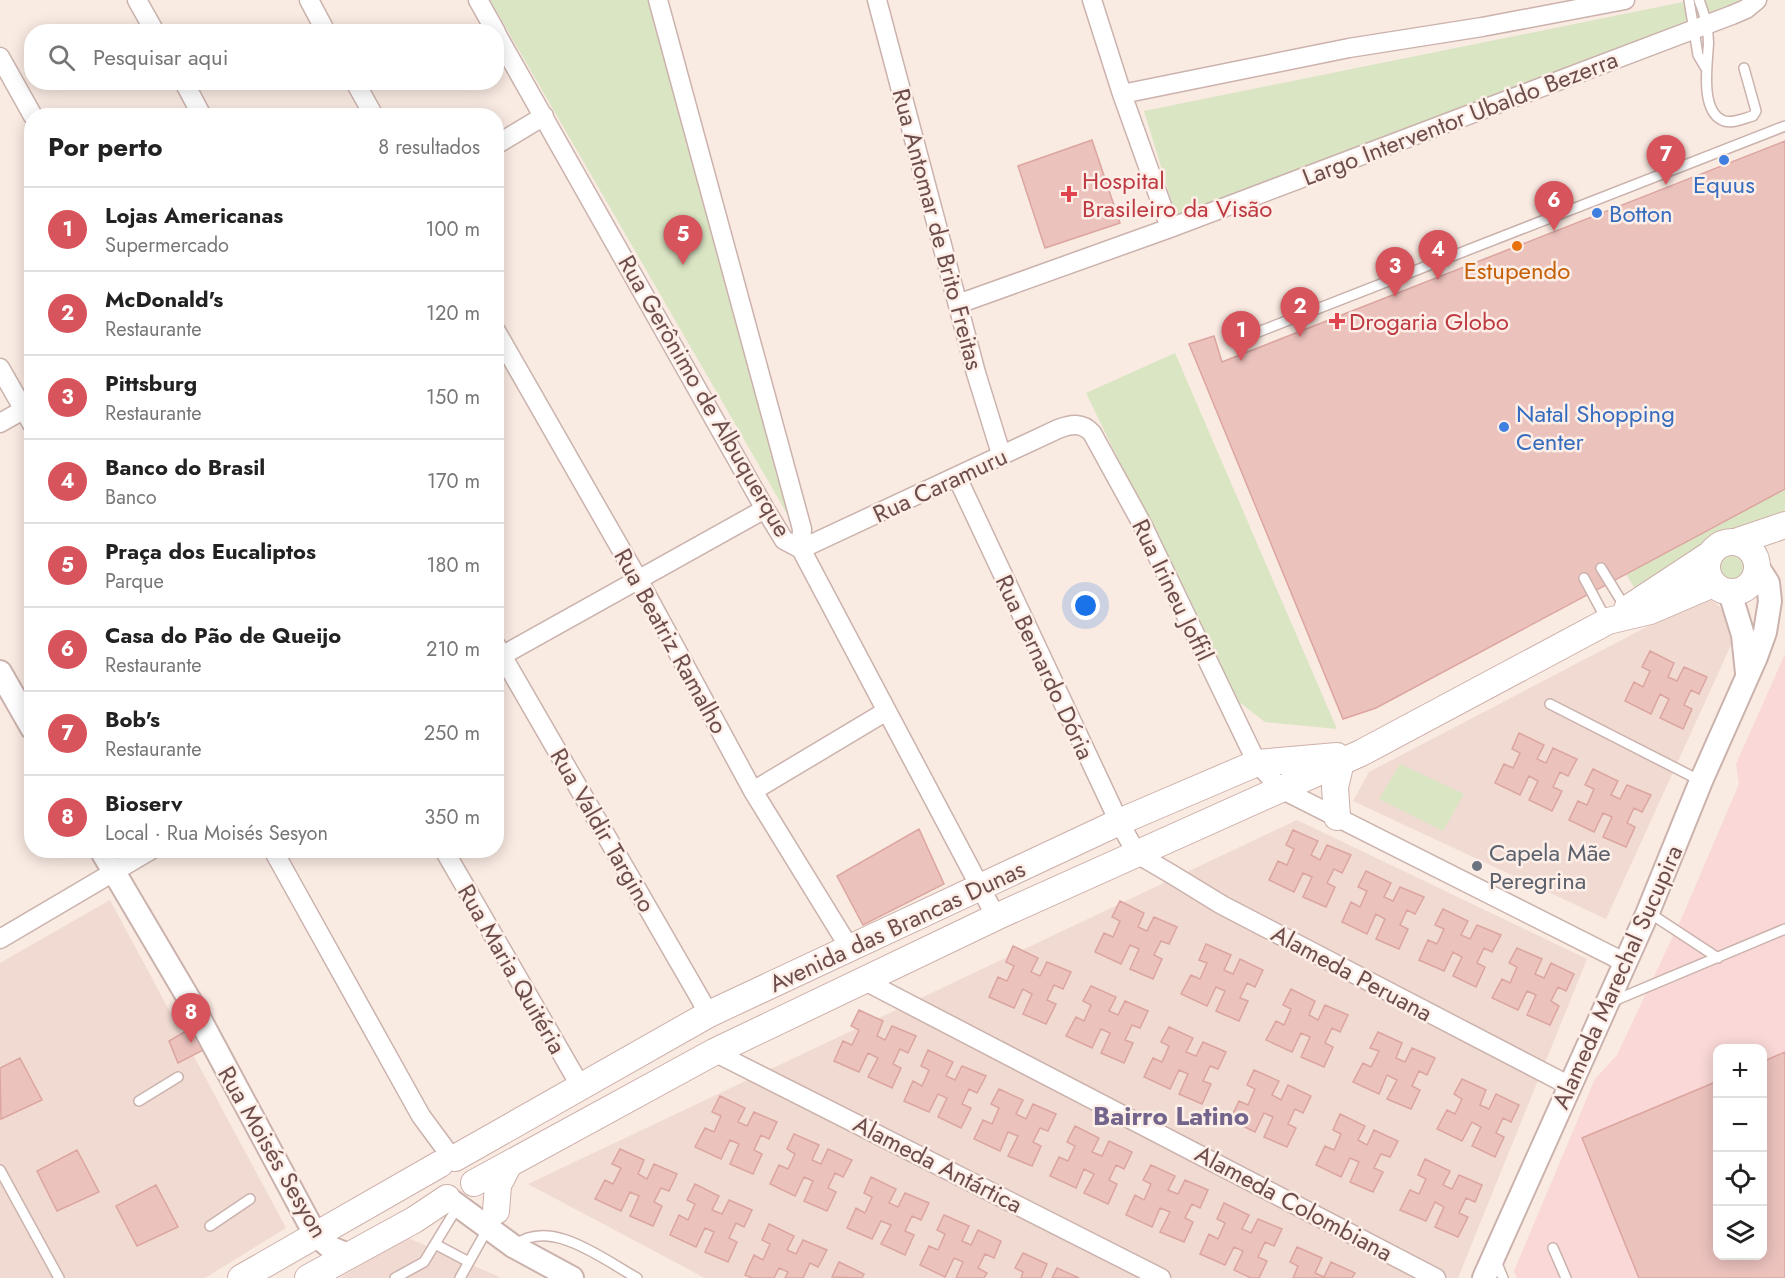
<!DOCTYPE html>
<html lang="pt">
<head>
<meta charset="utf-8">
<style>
	body { margin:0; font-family:Jost,sans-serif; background:#f2f2f2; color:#222 }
	.controls { position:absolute; right:18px; bottom:18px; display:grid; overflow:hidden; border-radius:12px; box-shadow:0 3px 15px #0003 }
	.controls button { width:54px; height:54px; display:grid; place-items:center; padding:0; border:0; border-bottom:2px solid #e0e0e0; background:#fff; color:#222; font:30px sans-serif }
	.you { position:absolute; left:1086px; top:606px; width:21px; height:21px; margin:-15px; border:4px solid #fff; border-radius:50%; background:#1a73e8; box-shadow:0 0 0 9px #1a73e833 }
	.badge { display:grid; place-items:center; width:39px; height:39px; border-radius:50%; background:#d7545c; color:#fff; font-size:20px; font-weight:700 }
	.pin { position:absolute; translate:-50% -50px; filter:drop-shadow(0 2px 3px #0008) }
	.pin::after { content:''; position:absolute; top:32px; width:21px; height:18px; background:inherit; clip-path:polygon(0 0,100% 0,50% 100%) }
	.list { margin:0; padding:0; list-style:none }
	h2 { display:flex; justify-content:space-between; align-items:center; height:78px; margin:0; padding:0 24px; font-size:26px }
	h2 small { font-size:20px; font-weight:400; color:#767676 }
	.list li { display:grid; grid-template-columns:39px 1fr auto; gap:18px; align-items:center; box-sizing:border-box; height:84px; padding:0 24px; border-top:2px solid #e0e0e0 }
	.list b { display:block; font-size:22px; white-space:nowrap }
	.list p { margin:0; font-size:20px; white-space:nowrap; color:#767676 }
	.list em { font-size:20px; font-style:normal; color:#767676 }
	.icon { flex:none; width:33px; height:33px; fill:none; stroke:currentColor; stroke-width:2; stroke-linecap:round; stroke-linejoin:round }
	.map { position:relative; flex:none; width:1785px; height:1278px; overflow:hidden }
	.search { position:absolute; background:#fff; box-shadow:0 3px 15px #0003; left:24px; top:24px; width:480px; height:66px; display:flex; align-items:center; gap:15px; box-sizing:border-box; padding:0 21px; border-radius:24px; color:#767676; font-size:22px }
	.panel { position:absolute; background:#fff; box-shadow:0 3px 15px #0003; left:24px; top:108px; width:480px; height:750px; border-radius:24px }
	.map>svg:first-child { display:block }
	.residential { fill:#f0dad2 }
	.commercial { fill:#f9d8d7; fill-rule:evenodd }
	.green { fill:#dae5c3 }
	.building { fill:#ecc2bd; stroke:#dca59f; stroke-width:1.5 }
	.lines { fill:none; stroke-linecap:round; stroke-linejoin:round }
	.service-casing { stroke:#cbb2ad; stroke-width:12 }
	.minor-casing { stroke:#cbb2ad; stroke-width:21 }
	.tertiary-casing { stroke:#cbb2ad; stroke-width:26 }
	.secondary-casing { stroke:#ceb0ab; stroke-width:28 }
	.service { stroke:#fff; stroke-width:9 }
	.minor { stroke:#fff; stroke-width:18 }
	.tertiary { stroke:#fff; stroke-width:22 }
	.secondary { stroke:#fff; stroke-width:26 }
	.shop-dot { fill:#3f7fe0; stroke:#fdefe8; stroke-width:2 }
	.health-dot { fill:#e0444e; stroke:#fdefe8; stroke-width:2 }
	.food-dot { fill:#e8710a; stroke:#fdefe8; stroke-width:2 }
	.worship-dot { fill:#6b7280; stroke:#fdefe8; stroke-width:2 }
	.labels { text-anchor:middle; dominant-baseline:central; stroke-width:5; stroke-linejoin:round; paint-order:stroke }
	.street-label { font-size:24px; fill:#6e4e4c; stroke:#fdefe8 }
	.health-label { font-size:24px; fill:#be3a42; stroke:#fdefe8; text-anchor:start }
	.shop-label { font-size:24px; fill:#366cbe; stroke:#fdefe8; text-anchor:start }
	.food-label { font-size:24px; fill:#c56008; stroke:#fdefe8 }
	.worship-label { font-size:24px; fill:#5b616d; stroke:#fdefe8; text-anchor:start }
	.neighbourhood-label { font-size:26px; font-weight:bold; fill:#72648b; stroke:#fdefe8 }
</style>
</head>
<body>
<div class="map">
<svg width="1785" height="1278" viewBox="0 0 1785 1278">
	<rect width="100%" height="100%" fill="#f9eae2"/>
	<path class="residential" d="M1706,596l13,10 10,14 3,23 -126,276 -253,-118 16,-29z
		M1297,820l290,139 -129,319h-753l-177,-94z
		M110,900l176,328 -81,50h-205v-315z
		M408,1238l87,37 6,3h-162z"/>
	<path class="commercial" d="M1785,654v624h-268l-3,-7 81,-192 22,-24 66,-140 56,-131 -3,-20zM1718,1048h44v208h-44z"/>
	<path class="green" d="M490,0h160l147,531z
		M1693,0h56l-572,219 -33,-108z
		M1175,353l162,376 -72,-7 -31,-24 -148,-305z
		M1785,489v21l-150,79 -9,-15z
		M1714 567a18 18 0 1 1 36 0a18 18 0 1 1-36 0Z
		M1400,764l64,30 -21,37 -64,-32z"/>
	<path class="building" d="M1092,140l28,83 -75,25 -27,-82z
		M1785,141v348l-409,219 -33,11 -154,-375 25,-8 8,26z
		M1650,651l24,12 -6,14 9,4 7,-14 23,10 -8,17 -8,-4 -7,15 8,4 -9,20 -23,-11 9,-19 -9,-5 -9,20 -26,-13 9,-19 9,5 7,-16 -8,-4z
		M1519,733l25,12 -7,14 9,4 7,-15 24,11 -9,17 -8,-4 -7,15 9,4 -10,20 -23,-11 9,-19 -9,-5 -9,19 -25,-12 9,-19 9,4 7,-15 -8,-4z
		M1593,769l25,12 -7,14 9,4 7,-14 24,10 -9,17 -8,-4 -7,15 8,4 -9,20 -23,-10 9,-20 -9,-4 -9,19 -25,-12 9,-19 9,4 7,-16 -9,-4z
		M919,829l25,55 -81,41 -26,-49z
		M1293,830l25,11 -7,14 9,5 7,-15 24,10 -9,18 -8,-4 -7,14 8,4 -9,20 -23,-10 9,-20 -9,-4 -9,19 -25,-12 9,-19 9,4 7,-16 -8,-4z
		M1366,871l25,12 -7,14 9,4 7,-14 24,10 -9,17 -8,-4 -7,15 8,4 -9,20 -23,-10 9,-20 -9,-5 -9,20 -25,-12 9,-20 9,5 7,-16 -9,-4z
		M1120,901l24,12 -6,14 9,4 7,-14 23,10 -8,17 -8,-3 -7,14 8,4 -9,20 -23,-10 9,-20 -9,-4 -9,19 -26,-12 9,-19 9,4 7,-16 -8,-4z
		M1443,909l25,12 -7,14 9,4 7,-14 24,10 -9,17 -8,-4 -7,15 8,4 -9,20 -23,-11 9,-19 -9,-5 -9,19 -25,-11 9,-20 9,4 7,-15 -9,-4z
		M1206,944l25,11 -7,15 9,4 7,-15 23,11 -8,17 -8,-4 -7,15 8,3 -9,20 -23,-10 9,-20 -9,-4 -9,19 -26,-12 10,-19 9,4 7,-16 -8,-3z
		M1013,946l25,12 -7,14 9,4 7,-14 24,10 -8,17 -9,-4 -7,15 9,4 -10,20 -23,-10 9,-20 -9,-5 -9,19 -25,-11 9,-20 9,4 7,-15 -8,-4z
		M1517,948l25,11 -7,15 9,4 7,-15 23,11 -8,17 -8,-4 -7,14 8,5 -9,19 -23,-10 9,-20 -9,-4 -9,19 -26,-12 10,-19 8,4 7,-16 -8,-4z
		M1091,986l25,11 -7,14 9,4 7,-14 23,10 -8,17 -8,-3 -7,15 8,3 -9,20 -23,-10 9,-20 -9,-4 -9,19 -26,-12 10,-19 8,4 7,-16 -8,-4z
		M1291,989l24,12 -6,14 9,5 7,-15 23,10 -8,17 -8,-4 -7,15 8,4 -9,20 -23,-10 9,-20 -9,-4 -9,19 -26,-12 10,-19 8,4 7,-16 -8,-4z
		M859,1010l24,11 -6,15 8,4 7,-14 24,10 -8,17 -8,-4 -7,15 8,4 -9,20 -24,-11 10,-19 -10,-5 -9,19 -25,-11 9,-20 9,4 7,-15 -8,-4z
		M201,1022l12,23 -35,18 -9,-22z
		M1169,1027l24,11 -7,14 10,4 7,-14 23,10 -8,17 -8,-3 -7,15 8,3 -9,20 -23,-10 9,-20 -9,-4 -9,19 -26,-12 9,-19 9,4 7,-16 -8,-4z
		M1378,1032l24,11 -6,15 9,4 7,-14 23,10 -8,17 -8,-4 -7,15 8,4 -9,19 -24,-10 10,-19 -10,-5 -8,19 -26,-12 10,-19 8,4 8,-16 -9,-3z
		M928,1050l25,12 -7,14 9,4 7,-14 24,10 -9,17 -8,-4 -7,15 9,4 -10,20 -23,-11 9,-19 -9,-4 -9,18 -25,-11 9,-20 9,5 7,-16 -8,-4z
		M1785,1052v226h-146l-57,-140 136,-57v175h44v-194z
		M20,1058l22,42 -41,19 -1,-51z
		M1254,1070l25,11 -7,14 9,5 7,-15 23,11 -8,17 -8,-4 -7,15 8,4 -9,19 -23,-10 9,-20 -9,-4 -9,19 -25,-12 9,-19 9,4 7,-16 -8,-4z
		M1462,1079l24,11 -6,15 9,4 7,-15 23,11 -8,17 -8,-4 -7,15 8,4 -9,20 -23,-11 9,-19 -9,-5 -10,19 -25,-12 10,-19 8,4 7,-15 -8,-5z
		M999,1089l24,11 -7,14 10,5 7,-15 23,10 -8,17 -8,-3 -7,14 8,4 -9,20 -24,-10 10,-20 -10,-4 -8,19 -26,-12 9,-19 9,4 7,-16 -8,-4z
		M720,1096l25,12 -7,14 9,4 7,-14 23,10 -8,17 -8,-4 -7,15 8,4 -9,20 -23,-10 9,-20 -9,-4 -9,19 -26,-12 10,-19 9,4 7,-16 -9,-4z
		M1340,1114l25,12 -7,14 9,5 7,-15 24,11 -8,16 -9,-3 -7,14 9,4 -10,20 -23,-10 9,-20 -9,-4 -9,19 -25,-12 9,-19 9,4 7,-16 -8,-4z
		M1075,1126l24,12 -7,14 10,4 7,-15 23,11 -8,17 -8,-4 -7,15 8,4 -9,20 -24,-11 10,-19 -10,-5 -8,19 -26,-12 9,-19 9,4 7,-15 -8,-4z
		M794,1134l25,11 -7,15 9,4 7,-15 24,11 -9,17 -8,-4 -7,15 8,4 -9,19 -23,-10 9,-20 -9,-4 -9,19 -25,-12 9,-19 9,4 7,-15 -8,-5z
		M620,1149l24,11 -6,14 9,5 7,-15 23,10 -8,17 -8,-3 -7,14 8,4 -9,20 -23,-10 9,-20 -9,-4 -9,19 -26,-12 10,-19 8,4 8,-16 -9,-4z
		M77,1150l22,42 -42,19 -20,-40z
		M1425,1159l25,12 -7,14 9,4 7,-14 23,10 -7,17 -9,-4 -7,15 9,4 -10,20 -23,-10 9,-20 -9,-5 -9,19 -26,-11 10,-20 9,4 7,-15 -8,-4z
		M1151,1165l24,11 -7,14 10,4 7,-14 23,10 -8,18 -8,-4 -7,14 8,4 -9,20 -24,-10 10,-20 -10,-4 -8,19 -26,-12 9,-20 9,5 7,-16 -8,-4z
		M871,1177l25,12 -7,14 9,4 7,-14 24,10 -8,17 -9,-4 -7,15 9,4 -9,20 -24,-11 10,-19 -10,-4 -9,18 -25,-11 9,-20 9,5 7,-16 -8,-4z
		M695,1184l24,12 -7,14 10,4 7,-14 23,10 -8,17 -8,-4 -7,15 8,4 -9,20 -23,-10 9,-20 -9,-4 -9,19 -26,-12 9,-20 9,5 7,-16 -8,-4z
		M156,1185l22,42 -41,19 -21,-40z
		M1224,1203l25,12 -7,14 9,4 7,-14 24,10 -8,17 -9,-4 -7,15 9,4 -8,17h-8l-17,-8 9,-19 -9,-4 -9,18 -25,-11 9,-20 9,5 7,-16 -8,-4z
		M944,1215l25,11 -7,15 9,4 7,-15 23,11 -7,17 -9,-4 -7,14 9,5 -3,5h-28l7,-16 -9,-4 -9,19 -25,-12 9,-19 9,4 7,-16 -8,-4z
		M769,1224l25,12 -7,14 9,4 7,-14 24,10 -9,17 -8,-4 -7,15h-18l3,-6 -9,-4 -5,10h-22l-7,-3 9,-20 9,5 7,-16 -8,-4z
		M1297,1247l25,11 -7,15 9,4 7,-15 24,11 -3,5h-59l5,-12 -8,-4z
		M1023,1253l24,11 -6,14h-20l2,-6 -8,-4z
		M839,1262l25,12 -2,4 -30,-1z
		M1057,1268l22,10h-27z"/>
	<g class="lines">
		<defs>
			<path id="service" d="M1689,0l9,55 7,12
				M1699,0c6,15 11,34 9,50 -1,18 -7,60 14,70 9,5 22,-2 31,-4l3,-5 -12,-43
				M1253,334l532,-208
				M1601,568l24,39
				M1584,578l23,43
				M1550,704l151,77
				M1648,912l70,46
				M1611,1002l174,-73
				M139,1101l39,-24
				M0,1170l59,108
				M210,1226l40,-27
				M435,1244l34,18
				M515,1245c36,-28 89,15 122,33
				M1553,1248l13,30
				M1496,1261l7,17
				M395,1278l29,-16 34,-56
				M460,1278l28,-50"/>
			<path id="minor" d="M137,0l18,32
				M309,0l17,32
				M478,0l18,32
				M658,0l144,529 -1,20 257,-120c13,-5 24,-7 34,4l50,91 115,239 24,26 343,173
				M877,0l99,373 26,84
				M1092,0l30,94 48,134
				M496,33l269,476 19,31 17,9 195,368
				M0,57l33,59
				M184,82l18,34
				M355,82l19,34
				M1122,94l227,-46 133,-21 143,-27
				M496,145l48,-29
				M958,304l212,-76 562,-213 14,-6 11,-9
				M496,331l142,248 115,212 96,156
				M0,368l32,56
				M0,423l32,-18
				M957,477l162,345 18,32 36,21 49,30 348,181
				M496,645l213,369
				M496,659l269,-150
				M753,791l132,-79
				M273,850l148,266 31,42
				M444,850l137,237
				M0,939l151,-89
				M863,980l573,298
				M714,1052l447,226"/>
			<path id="tertiary" d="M1730,593l13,42 4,38
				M0,672l32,56
				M101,850l88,149 126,235 16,14 17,7
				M449,1199l64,47 59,32
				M1484,1278l164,-366 53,-131 55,-124 9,-25 5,-31 -2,-18 -11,-17"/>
			<path id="secondary" d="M1735,542l50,-17
				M1707 567a25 25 0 1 1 50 0a25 25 0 1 1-50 0Z
				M1627,609l82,-54
				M1337,817l-2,-30 6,-25
				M455,1158l254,-144 410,-192 138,-59 80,-7
				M474,1183l240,-131 282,-135 365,-164 247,-132 42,-10 63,-27
				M496,1211l2,-26 11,-21
				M241,1278l199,-114
				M308,1278l106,-58 33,-22"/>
		</defs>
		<use href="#service" class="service-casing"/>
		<use href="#minor" class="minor-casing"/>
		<use href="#tertiary" class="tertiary-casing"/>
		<use href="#secondary" class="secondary-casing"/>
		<use href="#service" class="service"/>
		<use href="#minor" class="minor"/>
		<use href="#tertiary" class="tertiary"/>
		<use href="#secondary" class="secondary"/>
	</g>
	<g class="shop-dot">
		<circle cx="1724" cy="160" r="6"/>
		<circle cx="1597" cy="213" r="6"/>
		<circle cx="1504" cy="427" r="6"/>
	</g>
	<g class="health-dot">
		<path d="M1066 185h6v6h6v6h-6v6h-6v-6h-6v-6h6z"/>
		<path d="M1334 312h6v6h6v6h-6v6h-6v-6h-6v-6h6z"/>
	</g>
	<circle class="food-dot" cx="1517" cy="246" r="6"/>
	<circle class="worship-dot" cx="1477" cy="866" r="6"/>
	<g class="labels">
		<g class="street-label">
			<text transform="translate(1460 118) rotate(-21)">Largo Interventor Ubaldo Bezerra</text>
			<text transform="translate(938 229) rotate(75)">Rua Antomar de Brito Freitas</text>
			<text transform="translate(705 396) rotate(60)">Rua Gerônimo de Albuquerque</text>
			<text transform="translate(940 485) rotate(-25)">Rua Caramuru</text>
			<text transform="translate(1173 590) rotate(64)">Rua Irineu Joffil</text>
			<text transform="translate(671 641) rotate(61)">Rua Beatriz Ramalho</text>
			<text transform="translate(1045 667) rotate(65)">Rua Bernardo Dória</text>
			<text transform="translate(603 830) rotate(60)">Rua Valdir Targino</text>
			<text transform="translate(897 926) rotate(-25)">Avenida das Brancas Dunas</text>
			<text transform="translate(512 969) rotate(60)">Rua Maria Quitéria</text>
			<text transform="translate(1352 973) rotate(28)">Alameda Peruana</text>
			<text transform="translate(1617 977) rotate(-66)">Alameda Marechal Sucupira</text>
			<text transform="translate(273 1152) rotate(60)">Rua Moisés Sesyon</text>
			<text transform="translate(938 1164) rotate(27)">Alameda Antártica</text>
			<text transform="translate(1294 1203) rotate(28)">Alameda Colombiana</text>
		</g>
		<g class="health-label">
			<text x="1082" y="180">Hospital<tspan x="1082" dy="28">Brasileiro da Visão</tspan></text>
			<text x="1349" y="321">Drogaria Globo</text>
		</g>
		<g class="shop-label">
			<text x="1724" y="184" text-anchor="middle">Equus</text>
			<text x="1609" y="213">Botton</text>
			<text x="1516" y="413">Natal Shopping<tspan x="1516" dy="28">Center</tspan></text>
		</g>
		<g class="food-label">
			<text x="1517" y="270">Estupendo</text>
		</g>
		<g class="worship-label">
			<text x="1489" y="852">Capela Mãe<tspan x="1489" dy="28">Peregrina</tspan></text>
		</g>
		<g class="neighbourhood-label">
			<text x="1171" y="1116">Bairro Latino</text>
		</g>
	</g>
</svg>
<div class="controls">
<button>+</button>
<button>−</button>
<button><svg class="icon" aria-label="locate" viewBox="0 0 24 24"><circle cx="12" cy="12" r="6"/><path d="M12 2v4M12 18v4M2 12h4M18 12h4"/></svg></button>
<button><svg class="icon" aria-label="layers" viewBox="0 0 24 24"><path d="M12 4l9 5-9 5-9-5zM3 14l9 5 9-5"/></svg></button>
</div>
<div class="you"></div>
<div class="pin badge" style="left:1241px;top:361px">1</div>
<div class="pin badge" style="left:1300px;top:337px">2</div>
<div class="pin badge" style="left:1395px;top:297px">3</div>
<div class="pin badge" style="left:1438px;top:280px">4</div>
<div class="pin badge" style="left:683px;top:265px">5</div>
<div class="pin badge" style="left:1554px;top:231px">6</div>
<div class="pin badge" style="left:1666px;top:185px">7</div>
<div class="pin badge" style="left:191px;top:1043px">8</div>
<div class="search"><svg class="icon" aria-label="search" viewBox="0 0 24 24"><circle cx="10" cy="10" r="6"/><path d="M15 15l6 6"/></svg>Pesquisar aqui</div>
<section class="panel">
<h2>Por perto<small>8 resultados</small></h2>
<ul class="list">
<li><span class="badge">1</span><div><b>Lojas Americanas</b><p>Supermercado</p></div><em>100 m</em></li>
<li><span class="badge">2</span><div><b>McDonald's</b><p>Restaurante</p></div><em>120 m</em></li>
<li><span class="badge">3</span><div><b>Pittsburg</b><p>Restaurante</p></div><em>150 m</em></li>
<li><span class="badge">4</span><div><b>Banco do Brasil</b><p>Banco</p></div><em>170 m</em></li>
<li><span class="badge">5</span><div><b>Praça dos Eucaliptos</b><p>Parque</p></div><em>180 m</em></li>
<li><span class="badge">6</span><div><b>Casa do Pão de Queijo</b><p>Restaurante</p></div><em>210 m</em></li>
<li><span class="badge">7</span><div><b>Bob's</b><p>Restaurante</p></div><em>250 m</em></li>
<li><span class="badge">8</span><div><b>Bioserv</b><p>Local · Rua Moisés Sesyon</p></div><em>350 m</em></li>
</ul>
</section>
</div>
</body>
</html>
